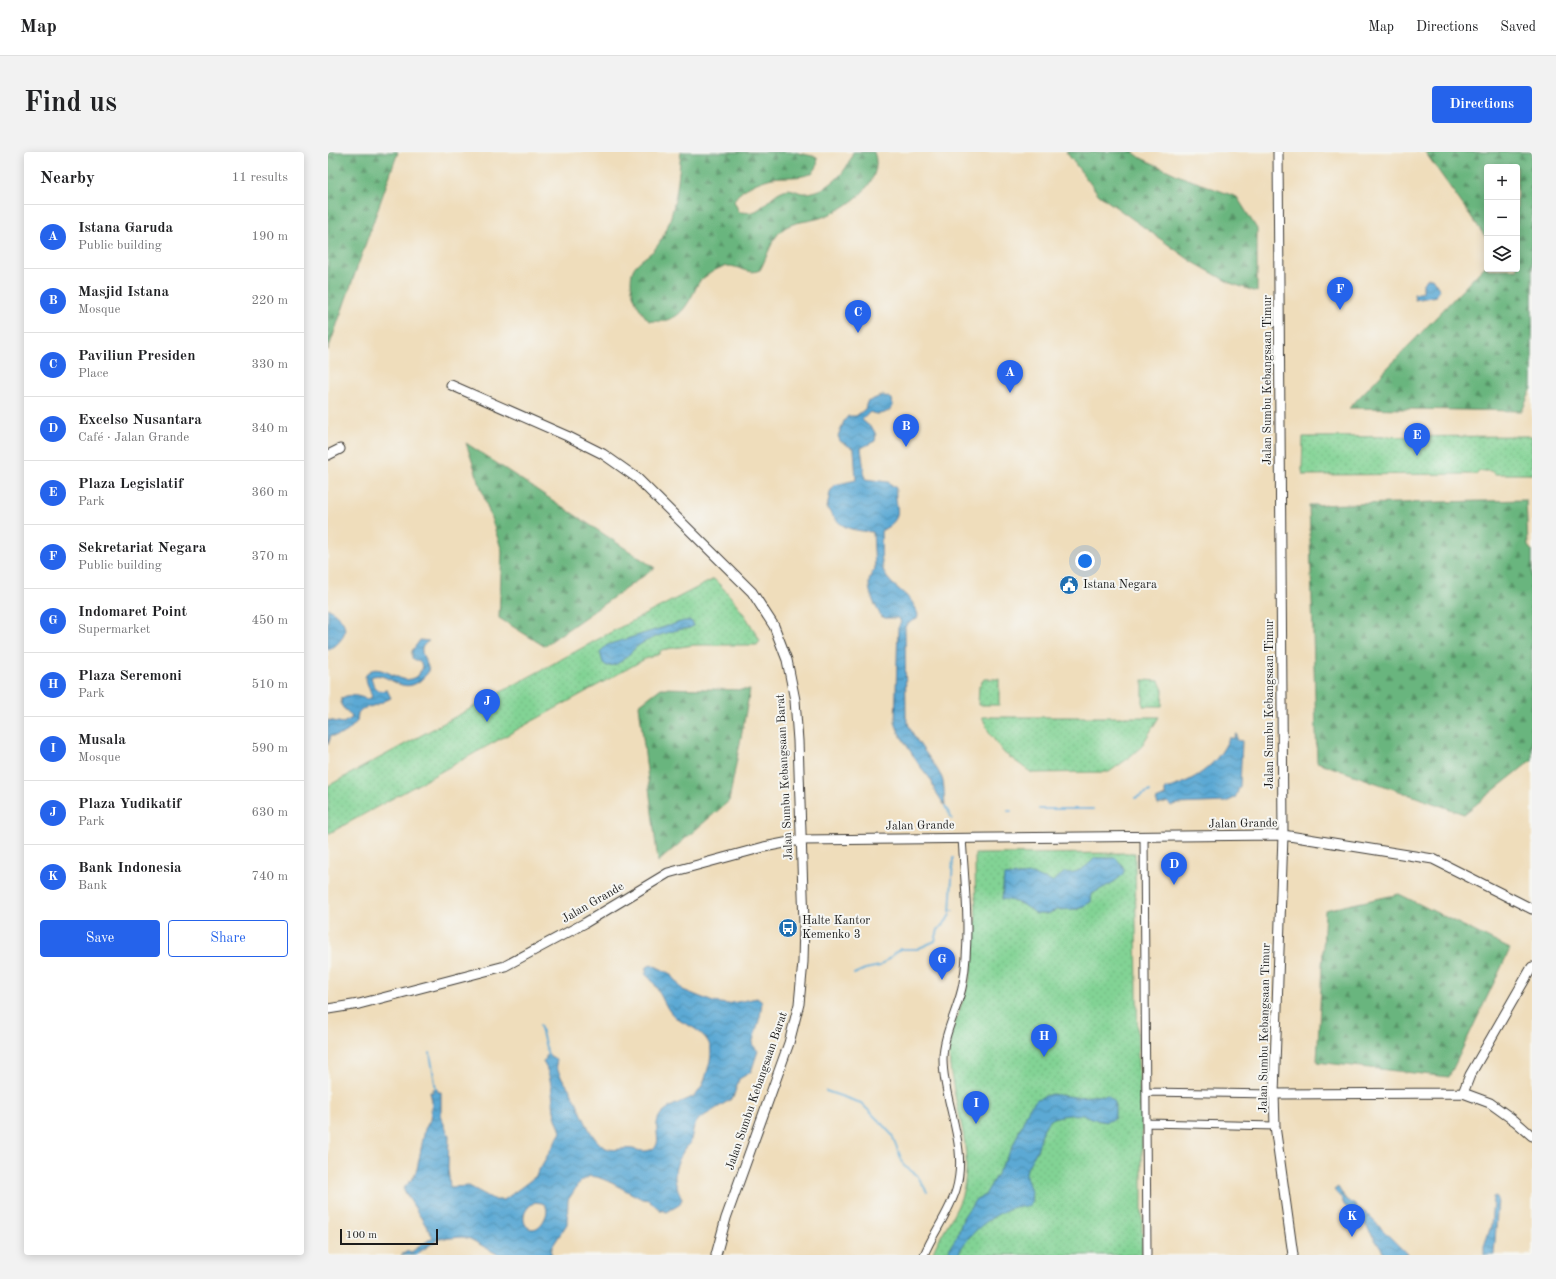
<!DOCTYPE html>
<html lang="en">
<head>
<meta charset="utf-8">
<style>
	body { margin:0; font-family:"Old Standard TT",serif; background:#f2f2f2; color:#202124 }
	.controls { position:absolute; right:12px; top:12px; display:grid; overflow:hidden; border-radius:4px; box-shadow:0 2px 10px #0003 }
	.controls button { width:36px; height:36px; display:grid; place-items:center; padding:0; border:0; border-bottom:1px solid #e0e0e0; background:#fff; color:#202124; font:20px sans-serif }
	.scale { position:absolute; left:12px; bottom:10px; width:98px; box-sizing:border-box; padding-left:4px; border:2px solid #1c1c1c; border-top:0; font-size:11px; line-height:14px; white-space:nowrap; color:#1c1c1c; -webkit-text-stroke:3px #f6f6f2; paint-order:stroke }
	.you { position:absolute; left:757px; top:409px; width:14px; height:14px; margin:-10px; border:3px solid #fff; border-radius:50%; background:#1a73e8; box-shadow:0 0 0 6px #1a73e833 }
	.badge { display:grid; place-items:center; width:26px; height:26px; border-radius:50%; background:#2563eb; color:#fff; font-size:13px; font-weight:700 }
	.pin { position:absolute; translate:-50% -33px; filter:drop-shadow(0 1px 2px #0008) }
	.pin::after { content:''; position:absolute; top:21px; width:14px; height:12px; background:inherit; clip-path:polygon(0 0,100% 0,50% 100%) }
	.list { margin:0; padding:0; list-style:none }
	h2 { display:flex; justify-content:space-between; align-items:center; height:52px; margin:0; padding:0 16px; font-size:17px }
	h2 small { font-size:13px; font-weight:400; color:#757577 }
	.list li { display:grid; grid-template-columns:26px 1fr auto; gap:12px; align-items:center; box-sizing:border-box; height:64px; padding:0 16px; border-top:1px solid #e0e0e0 }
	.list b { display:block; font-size:15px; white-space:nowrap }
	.list p { margin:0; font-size:13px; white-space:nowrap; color:#757577 }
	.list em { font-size:13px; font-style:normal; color:#757577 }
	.actions { display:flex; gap:8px; padding:12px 16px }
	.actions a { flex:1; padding:9px 0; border:1px solid #2563eb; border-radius:4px; text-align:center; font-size:14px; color:#2563eb }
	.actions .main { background:#2563eb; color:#fff }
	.icon { flex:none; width:22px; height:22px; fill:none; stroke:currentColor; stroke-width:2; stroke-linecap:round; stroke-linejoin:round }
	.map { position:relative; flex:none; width:1204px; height:1103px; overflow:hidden; border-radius:4px }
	header { display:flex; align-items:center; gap:24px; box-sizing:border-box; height:56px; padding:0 20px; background:#fff; border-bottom:1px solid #e0e0e0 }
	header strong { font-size:19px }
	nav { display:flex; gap:22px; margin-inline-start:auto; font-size:14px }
	.intro { display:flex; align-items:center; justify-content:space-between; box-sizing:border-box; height:96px; padding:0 24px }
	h1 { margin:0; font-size:28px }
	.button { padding:10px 18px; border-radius:4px; background:#2563eb; color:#fff; font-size:14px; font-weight:700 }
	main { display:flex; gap:24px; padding:0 24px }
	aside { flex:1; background:#fff; border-radius:4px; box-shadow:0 2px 10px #0003 }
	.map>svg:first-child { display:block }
	.grass { fill:url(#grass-dots); stroke:#4f7858 }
	.forest { fill:url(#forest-firs); stroke:#42684d }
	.water { fill:url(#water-waves); stroke:#3c6278; fill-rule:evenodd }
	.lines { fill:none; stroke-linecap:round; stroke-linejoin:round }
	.stream { stroke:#5ba9d4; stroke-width:2 }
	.minor-casing { stroke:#3c3934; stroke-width:9 }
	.tertiary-casing { stroke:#3c3934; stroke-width:11 }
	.minor { stroke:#fff; stroke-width:7 }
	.tertiary { stroke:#fff; stroke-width:9 }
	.labels { text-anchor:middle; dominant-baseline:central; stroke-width:4; stroke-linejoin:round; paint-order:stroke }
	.street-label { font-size:12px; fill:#1c1c1c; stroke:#f6f6f2 }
	.poi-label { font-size:12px; fill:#1c1c1c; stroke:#f6f6f2; text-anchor:start }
</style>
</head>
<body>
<header>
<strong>Map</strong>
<nav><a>Map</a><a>Directions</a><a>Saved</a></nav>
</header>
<div class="intro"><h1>Find us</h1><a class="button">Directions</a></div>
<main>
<aside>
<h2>Nearby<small>11 results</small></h2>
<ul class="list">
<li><span class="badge">A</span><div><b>Istana Garuda</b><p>Public building</p></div><em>190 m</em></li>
<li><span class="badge">B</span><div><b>Masjid Istana</b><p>Mosque</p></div><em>220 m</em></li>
<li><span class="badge">C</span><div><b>Paviliun Presiden</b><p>Place</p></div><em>330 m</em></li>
<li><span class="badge">D</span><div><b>Excelso Nusantara</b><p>Café · Jalan Grande</p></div><em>340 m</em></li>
<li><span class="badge">E</span><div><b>Plaza Legislatif</b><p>Park</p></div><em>360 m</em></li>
<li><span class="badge">F</span><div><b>Sekretariat Negara</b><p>Public building</p></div><em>370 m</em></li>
<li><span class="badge">G</span><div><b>Indomaret Point</b><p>Supermarket</p></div><em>450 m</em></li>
<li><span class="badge">H</span><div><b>Plaza Seremoni</b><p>Park</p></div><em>510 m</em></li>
<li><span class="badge">I</span><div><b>Musala</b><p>Mosque</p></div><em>590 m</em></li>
<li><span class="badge">J</span><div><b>Plaza Yudikatif</b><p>Park</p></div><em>630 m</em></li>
<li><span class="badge">K</span><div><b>Bank Indonesia</b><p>Bank</p></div><em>740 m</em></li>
</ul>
<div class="actions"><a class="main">Save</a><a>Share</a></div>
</aside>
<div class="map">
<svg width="1204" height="1103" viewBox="0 0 1204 1103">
	<defs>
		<pattern id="grass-dots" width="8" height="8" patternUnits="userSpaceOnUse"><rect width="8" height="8" fill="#82d394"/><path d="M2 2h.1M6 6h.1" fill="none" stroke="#70b57f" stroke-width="1.8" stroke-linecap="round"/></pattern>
		<pattern id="forest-firs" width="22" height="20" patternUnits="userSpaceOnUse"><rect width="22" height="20" fill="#69b57e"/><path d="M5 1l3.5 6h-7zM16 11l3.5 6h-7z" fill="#569266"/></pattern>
		<pattern id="water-waves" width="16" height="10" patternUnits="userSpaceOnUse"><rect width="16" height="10" fill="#5ba9d4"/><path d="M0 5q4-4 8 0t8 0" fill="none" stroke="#4a89ab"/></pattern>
	</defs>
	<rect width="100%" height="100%" fill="#f6f6f2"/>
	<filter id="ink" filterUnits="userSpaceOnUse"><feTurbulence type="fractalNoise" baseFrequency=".025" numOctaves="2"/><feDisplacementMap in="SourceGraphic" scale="8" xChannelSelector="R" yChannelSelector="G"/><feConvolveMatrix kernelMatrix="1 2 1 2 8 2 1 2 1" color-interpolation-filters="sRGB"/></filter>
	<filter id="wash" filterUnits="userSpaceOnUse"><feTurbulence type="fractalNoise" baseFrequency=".012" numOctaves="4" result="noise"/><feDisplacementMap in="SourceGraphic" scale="16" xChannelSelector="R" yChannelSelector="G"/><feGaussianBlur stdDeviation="0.9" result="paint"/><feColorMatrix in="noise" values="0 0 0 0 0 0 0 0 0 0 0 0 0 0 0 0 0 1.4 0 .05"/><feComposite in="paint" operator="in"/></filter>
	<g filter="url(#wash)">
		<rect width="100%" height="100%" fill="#efddbb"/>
		<path class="grass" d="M1204,284v38h-38l-3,-3h-12l-3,3 -173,1 -1,-5 1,-33z
			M386,427c19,18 34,39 46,62l-3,4h-64l-32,5 -2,4 -14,5 -317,175v-48l287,-156z
			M656,527h15v26h-21l1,-19z
			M815,528l16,1 4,9 -1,16h-19z
			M654,565h177l-18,30 -15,13 -17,12 -77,1 -28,-20 -14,-19z
			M807,701l3,208 4,67v127h-210c7,-20 22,-37 29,-57 16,-49 -10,-95 -12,-144 0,-27 18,-56 22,-82 7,-39 4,-79 4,-118z"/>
		<path class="forest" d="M0,0h70l-70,198z
			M353,0h113l23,5c5,26 -30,18 -44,21 -12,2 -35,12 -39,23l5,11c4,0 9,1 13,0 10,-1 19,-18 32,-22 8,-3 13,3 20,3 23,0 44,-21 49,-41h21c12,31 -29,58 -54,66 -12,4 -28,3 -38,12 -11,9 -15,28 -22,40 -13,6 -21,-5 -33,-4 -9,1 -18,8 -25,13 -4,3 -6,9 -8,13 -11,22 -20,31 -45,29 -11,-12 -21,-30 -17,-48 2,-11 16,-16 23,-24 20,-25 23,-66 26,-97z
			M738,0h67l8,6 41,19 55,20 20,32v63l-27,-9 -39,-22 -92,-66z
			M1097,0h107v236l-10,23 -173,-3 138,-144v5h30v-102h-30v72z
			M138,291l189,125 -111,78 -45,-28 3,-67z
			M1198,348l2,46 4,5v209l-68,54 -147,-52 -8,-257z
			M333,536l89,2 -21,111 -71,61 -19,-157z
			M1071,742l111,55 -61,128 -132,-15 8,-152z"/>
		<path class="water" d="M1100,126h4l8,12 -4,6 -21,4 -1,-6 9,-2v-9z
			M555,243l9,4 1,7c-5,8 -15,10 -23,6l-8,8 11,9 3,6 -1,6 -14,7 4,31 23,3 8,6c-2,21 11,29 -15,43 1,12 -1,29 3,41 7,17 29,21 34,43l-1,4 -9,4 -3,4 1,90c6,23 24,38 35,59 4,7 3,22 4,30l-11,-17 -2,-8 -13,-16 -20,-32 -4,-11 3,-94 3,-6 -3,-4h-13l-4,-2c-8,-14 -19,-34 -6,-47l-2,-37c-24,-2 -32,-3 -46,-24l3,-16 4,-7 22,-5 -2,-31 -14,-8 -2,-5 6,-15 4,-5h8l9,-7 2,-7z
			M0,456c11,8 22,16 14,30 -4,6 -8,9 -14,12z
			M356,469h7l3,4 -4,3c-17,2 -36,8 -51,17 -11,8 -17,21 -32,21l-4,-3 -3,-11 7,-7z
			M92,488l9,1c-15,9 -2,17 0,30 -25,34 -40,-3 -58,6l3,10 5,4 8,-1 4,8 -15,7 -14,4 -4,4 -1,8c-8,10 -13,15 -26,15l-3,9v-25l15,3 9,-5c-3,-9 -14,-8 -10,-20 8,-5 16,-2 25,1l5,-2 -7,-20c8,-17 26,-1 38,2 5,2 10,-1 15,-3l4,-8 -1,-5 -9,-5v-7z
			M908,582h1v6l5,1 -2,45 -5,12 -9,4 -49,2 -6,2 -3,-4 -10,3 -2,-5 9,-4v-7c28,-7 52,-23 64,-51h5z
			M767,706h21c2,3 7,7 8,11 2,10 -25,20 -32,25l-1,8 -13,7 -21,1 -11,4h-10c-7,-8 -23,-14 -34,-15l2,-23 29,-2c6,5 12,4 19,8l13,-10c12,3 22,-6 30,-14z
			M323,812l18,9 14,17 30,12 14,2 30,-6 5,4 -2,15 -8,27 6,7 -7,21 -12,7 -6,19 -34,21 -5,7 -4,18c-10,8 -18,27 -14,40 2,6 4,10 6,15l-3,6 -12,7 -7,-2 -11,-10 -7,-1 -34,-18 -11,-4 -7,-1 -10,6 -12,18 -1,24 -15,23 -1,8h-52l-29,-16 -7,-2 -24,2 -24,16h-14l7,-4 2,2 23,-16 -30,-48 10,-11 4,-9 8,-40 5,-9 2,-19 -2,-9h3v-3h4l1,3h3v25l8,19 -1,32 2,19 19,-1 26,14h9l31,-23 26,-45c-2,-7 -6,-14 -7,-21 -2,-15 -2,-36 -11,-49l3,-4v-3l3,-1c2,4 4,2 6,5 2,3 1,6 2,9 4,11 12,19 17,29 8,15 16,43 32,51 8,4 18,-1 27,1 8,2 15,4 22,-2 7,-6 -4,-23 7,-34 9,-9 22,-11 32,-17 7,-5 11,-16 13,-24 7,-22 6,-32 -15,-45 -5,-3 -11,-5 -16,-9 -14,-11 -15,-32 -31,-44l2,-3 -2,-2zM207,1050l7,1 3,2c3,5 2,8 0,13 -12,26 -35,-1 -10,-16z
			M723,942l24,3 33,-2 7,7v16c-11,8 -20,0 -32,-3 -6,-1 -14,0 -21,1 -21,3 -19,19 -25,34 -3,8 -12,17 -11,26 2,10 9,18 4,29 -7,3 -13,1 -19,3 -20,8 -44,26 -53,47h-10l2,-8 7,-11 7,-20 12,-17 9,-4 27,-47 17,-40 8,-9z
			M1010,1035l6,10 24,18 40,40h-23l-22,-34 -19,-16 -2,-6 -8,-9z
			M1166,1044l4,3 -4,56h-10v-9l7,-20 2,-29z"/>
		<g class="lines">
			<path class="stream" d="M807,646l15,-7
				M617,654l7,13
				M711,657h54
				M680,659h3
				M622,758h4
				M526,822l11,-5 15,-3 20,-17h17l18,-8 3,-11 9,-10 3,-6 3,-56
				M212,873l8,30
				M102,901l6,36
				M498,939l35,12 18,18 13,14 12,31 13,9 10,17"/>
		</g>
	</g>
	<g filter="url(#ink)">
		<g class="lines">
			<defs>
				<path id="minor" d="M816,685l3,418
					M819,940l127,2
					M819,971l128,3
					M596,1103c9,-22 25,-42 32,-65 13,-45 -13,-87 -13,-131 0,-26 16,-51 20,-76 8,-48 2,-97 -1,-145"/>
				<path id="tertiary" d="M950,0l5,683 -9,259 1,32 18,129
					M123,233l116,51 36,18 34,24 115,114 22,34 13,34 8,40 3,41 6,183 -1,38 -4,42 -10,39 -63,175 -10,37
					M0,303l12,-6
					M0,857l31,-5 146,-38 80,-43 83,-50 96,-26 36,-7 483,-5 150,24 99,50
					M1135,941l7,-18 62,-108
					M946,942l189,-1 27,10 25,18 17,15"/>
			</defs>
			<use href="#minor" class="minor-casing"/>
			<use href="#tertiary" class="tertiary-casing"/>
			<use href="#minor" class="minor"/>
			<use href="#tertiary" class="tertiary"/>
		</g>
	</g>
	<defs>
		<symbol id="civic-disc" viewBox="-11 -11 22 22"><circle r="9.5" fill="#1f6fb2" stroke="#f6f6f2"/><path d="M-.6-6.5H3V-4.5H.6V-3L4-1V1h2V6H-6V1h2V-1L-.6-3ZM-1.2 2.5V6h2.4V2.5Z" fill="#fff"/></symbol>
		<symbol id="bus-disc" viewBox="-11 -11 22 22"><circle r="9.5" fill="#1f6fb2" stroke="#f6f6f2"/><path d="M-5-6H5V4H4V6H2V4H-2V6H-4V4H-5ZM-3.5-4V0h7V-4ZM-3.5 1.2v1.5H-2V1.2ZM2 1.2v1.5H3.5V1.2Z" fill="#fff"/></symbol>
	</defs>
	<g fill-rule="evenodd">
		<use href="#civic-disc" x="730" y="422" width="22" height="22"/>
		<use href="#bus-disc" x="449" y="765" width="22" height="22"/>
	</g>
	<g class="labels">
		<g class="street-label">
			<text transform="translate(940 228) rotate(-90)">Jalan Sumbu Kebangsaan Timur</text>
			<text transform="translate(942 552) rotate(-90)">Jalan Sumbu Kebangsaan Timur</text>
			<text transform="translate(457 625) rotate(-93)">Jalan Sumbu Kebangsaan Barat</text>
			<text transform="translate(915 672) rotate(-1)">Jalan Grande</text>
			<text transform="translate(592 674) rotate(-1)">Jalan Grande</text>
			<text transform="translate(265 751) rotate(-30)">Jalan Grande</text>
			<text transform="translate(937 876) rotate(-89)">Jalan Sumbu Kebangsaan Timur</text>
			<text transform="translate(429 939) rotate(-71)">Jalan Sumbu Kebangsaan Barat</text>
		</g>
		<g class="poi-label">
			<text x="755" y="433">Istana Negara</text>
			<text x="474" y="769">Halte Kantor<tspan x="474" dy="14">Kemenko 3</tspan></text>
		</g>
	</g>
</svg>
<div class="controls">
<button>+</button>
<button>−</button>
<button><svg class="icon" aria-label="layers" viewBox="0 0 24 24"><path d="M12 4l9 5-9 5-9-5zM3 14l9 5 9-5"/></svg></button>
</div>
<div class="scale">100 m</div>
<div class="you"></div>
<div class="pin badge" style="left:682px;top:241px">A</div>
<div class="pin badge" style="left:578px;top:295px">B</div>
<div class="pin badge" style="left:530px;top:181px">C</div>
<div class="pin badge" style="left:846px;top:733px">D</div>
<div class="pin badge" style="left:1089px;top:304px">E</div>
<div class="pin badge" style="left:1012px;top:158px">F</div>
<div class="pin badge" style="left:614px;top:828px">G</div>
<div class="pin badge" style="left:716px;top:905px">H</div>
<div class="pin badge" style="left:648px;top:972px">I</div>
<div class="pin badge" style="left:159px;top:570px">J</div>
<div class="pin badge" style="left:1024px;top:1085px">K</div>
</div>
</main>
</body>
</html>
